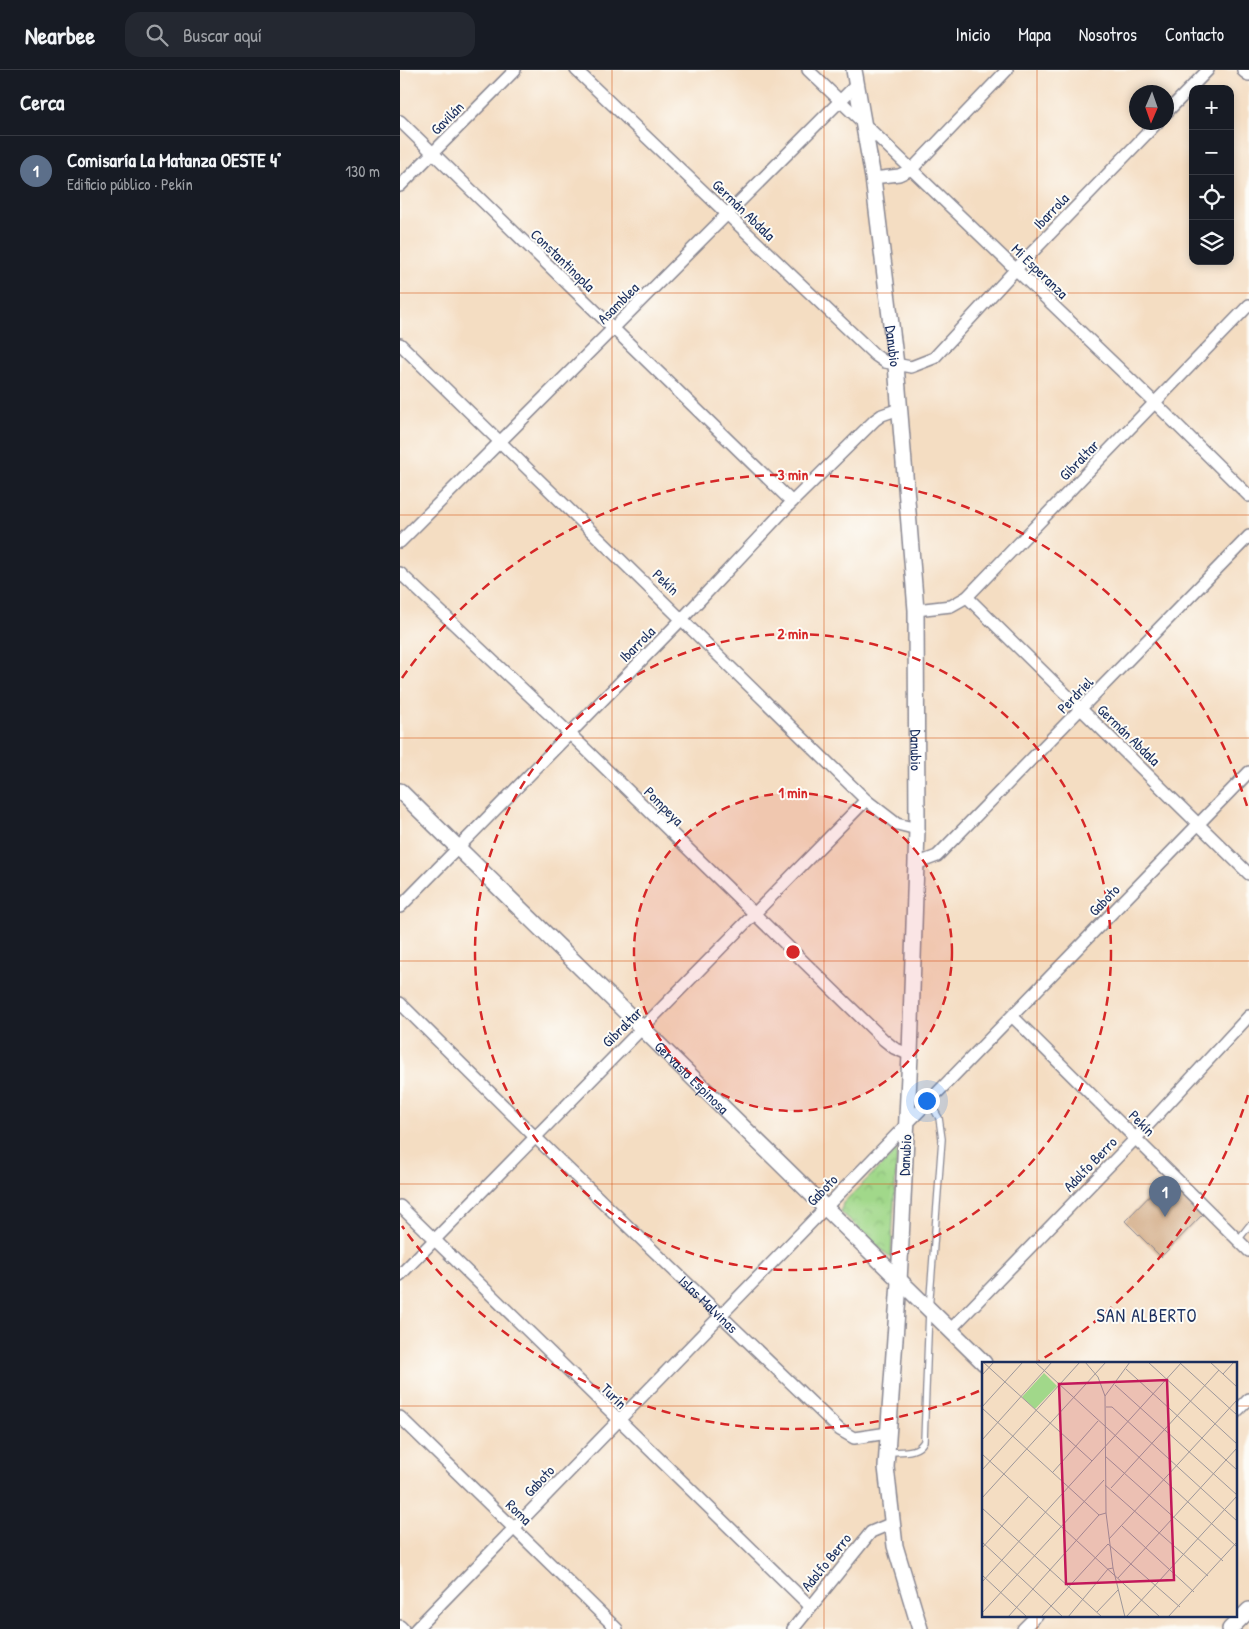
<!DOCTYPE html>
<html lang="es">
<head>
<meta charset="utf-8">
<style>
	body { margin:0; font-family:"Patrick Hand",sans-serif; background:#242831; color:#f1f3f6 }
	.controls { position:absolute; right:15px; top:15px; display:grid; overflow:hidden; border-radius:10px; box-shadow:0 2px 8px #0003 }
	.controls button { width:45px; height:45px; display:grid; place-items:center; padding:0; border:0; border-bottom:1px solid #363941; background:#171b24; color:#f1f3f6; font:25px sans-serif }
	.compass { position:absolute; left:729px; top:15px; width:45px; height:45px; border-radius:50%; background:#171b24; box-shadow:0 2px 8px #0003; rotate:182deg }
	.you { position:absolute; left:526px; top:1030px; width:18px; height:18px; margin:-12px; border:4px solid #fff; border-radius:50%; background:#1a73e8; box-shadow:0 0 0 8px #1a73e833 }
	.badge { display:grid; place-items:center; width:32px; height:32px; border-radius:50%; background:#ea580c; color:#fff; font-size:16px; font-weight:700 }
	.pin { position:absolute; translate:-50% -41px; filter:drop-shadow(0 1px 2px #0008) }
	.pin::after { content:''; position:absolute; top:26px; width:18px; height:15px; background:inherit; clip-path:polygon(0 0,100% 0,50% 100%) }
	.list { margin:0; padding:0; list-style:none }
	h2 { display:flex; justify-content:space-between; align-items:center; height:65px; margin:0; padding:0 20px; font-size:21px }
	h2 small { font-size:16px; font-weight:400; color:#9ea1a6 }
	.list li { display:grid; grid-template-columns:32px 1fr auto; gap:15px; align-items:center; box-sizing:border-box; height:70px; padding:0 20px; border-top:1px solid #363941 }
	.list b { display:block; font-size:19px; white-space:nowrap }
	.list p { margin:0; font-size:16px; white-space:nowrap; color:#9ea1a6 }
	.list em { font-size:16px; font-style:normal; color:#9ea1a6 }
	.icon { flex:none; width:28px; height:28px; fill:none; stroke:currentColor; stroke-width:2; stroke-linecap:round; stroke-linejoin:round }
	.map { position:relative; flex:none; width:849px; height:1559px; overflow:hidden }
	header { display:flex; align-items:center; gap:30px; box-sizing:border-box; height:70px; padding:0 25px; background:#171b24; border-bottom:1px solid #363941 }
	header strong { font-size:24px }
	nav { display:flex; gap:28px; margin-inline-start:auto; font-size:18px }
	.search { width:350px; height:45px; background:#242831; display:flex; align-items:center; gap:12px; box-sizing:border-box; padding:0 18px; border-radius:15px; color:#9ea1a6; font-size:19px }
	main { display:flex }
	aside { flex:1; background:#171b24 }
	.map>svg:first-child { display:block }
	.park { fill:url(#park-crowns); stroke:#5e8474 }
	.building { fill:#cca077 }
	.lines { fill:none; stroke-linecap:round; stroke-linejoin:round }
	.lane-casing { stroke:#888690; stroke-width:8 }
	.street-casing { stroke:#888690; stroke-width:14 }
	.secondary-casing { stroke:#888690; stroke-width:18 }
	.lane { stroke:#fff; stroke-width:5.5 }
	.street { stroke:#fff; stroke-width:11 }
	.secondary { stroke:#fff; stroke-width:15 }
	.grid { fill:none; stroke:#d45514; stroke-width:1; stroke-opacity:0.55 }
	.ring { fill:none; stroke:#d62828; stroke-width:2.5; stroke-dasharray:9 6 }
	.labels { text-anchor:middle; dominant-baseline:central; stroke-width:4; stroke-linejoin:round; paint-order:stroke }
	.street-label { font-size:15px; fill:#1b2f5e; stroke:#fdfcf7 }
	.quarter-label { font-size:18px; letter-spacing:1px; fill:#1b2f5e; stroke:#fdfcf7 }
	.inset-road { fill:none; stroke:#9d979a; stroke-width:1 }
	.view { fill:#c2185b; fill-opacity:0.15; stroke:#c2185b; stroke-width:2.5 }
	.inset-edge { fill:none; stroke:#1b2f5e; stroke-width:2.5 }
	.centre { fill:#d62828; stroke:#fdfcf7; stroke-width:2.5 }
	.ring-label { font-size:15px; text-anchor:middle; font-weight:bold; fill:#d62828; stroke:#fdfcf7; stroke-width:4; stroke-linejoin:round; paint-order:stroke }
</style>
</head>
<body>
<header>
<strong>Nearbee</strong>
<div class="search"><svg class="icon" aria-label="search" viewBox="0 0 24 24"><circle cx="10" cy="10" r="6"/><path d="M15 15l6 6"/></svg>Buscar aquí</div>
<nav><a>Inicio</a><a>Mapa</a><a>Nosotros</a><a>Contacto</a></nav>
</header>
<main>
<aside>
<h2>Cerca<small></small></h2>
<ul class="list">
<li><span class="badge" style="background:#5c6f8a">1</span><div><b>Comisaría La Matanza OESTE 4°</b><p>Edificio público · Pekín</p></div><em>130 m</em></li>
</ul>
</aside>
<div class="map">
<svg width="849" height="1559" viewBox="0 0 849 1559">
	<defs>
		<pattern id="park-crowns" width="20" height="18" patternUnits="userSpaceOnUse" patternTransform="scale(1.25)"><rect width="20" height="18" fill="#a1d88a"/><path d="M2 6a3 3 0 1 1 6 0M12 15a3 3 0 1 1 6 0" fill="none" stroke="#8aba7a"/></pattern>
	</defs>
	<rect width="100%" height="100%" fill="#fdfcf7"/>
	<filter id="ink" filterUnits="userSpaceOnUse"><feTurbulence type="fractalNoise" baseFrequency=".02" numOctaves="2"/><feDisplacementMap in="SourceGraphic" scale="10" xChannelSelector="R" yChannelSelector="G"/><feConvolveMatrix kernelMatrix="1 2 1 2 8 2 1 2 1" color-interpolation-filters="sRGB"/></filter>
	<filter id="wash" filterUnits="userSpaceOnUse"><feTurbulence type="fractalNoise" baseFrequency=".0096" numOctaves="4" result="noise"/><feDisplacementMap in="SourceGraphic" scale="20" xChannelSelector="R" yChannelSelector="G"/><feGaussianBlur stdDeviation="1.12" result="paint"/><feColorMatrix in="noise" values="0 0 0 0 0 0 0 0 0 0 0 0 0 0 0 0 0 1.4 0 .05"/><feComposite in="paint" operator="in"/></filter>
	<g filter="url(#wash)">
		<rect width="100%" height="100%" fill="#f4ddc2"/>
		<path class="park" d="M497,1080l-6,108 -50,-46 2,-9z"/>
		<g id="blocks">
			<path class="building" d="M769,1106l36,36 -44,45 -36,-36z"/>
		</g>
	</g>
	<g filter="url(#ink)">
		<use href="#blocks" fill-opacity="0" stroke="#888690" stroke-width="1"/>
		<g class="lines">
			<defs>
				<path id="lane" d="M838,1170l11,-14
					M489,1382c13,-1 28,2 35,-11l5,-131 13,-171 -3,-21 -10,-17"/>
				<g id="street">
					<path d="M176,0l299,285 10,7 26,5 23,-9 82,-89 142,-147"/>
					<path d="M408,0l347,333 94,93"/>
					<path d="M766,43l42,-43"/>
					<path d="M0,51l392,381"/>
					<path d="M473,108l26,-3 13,-6 95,-99"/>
					<path d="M0,116l115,-116"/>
					<path d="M0,274l466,456 31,24 20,5"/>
					<path d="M0,472l457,-458"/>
					<path d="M0,503l169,160 315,307 10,8 16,7"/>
					<path d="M567,527l282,277"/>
					<path d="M516,540l35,-4 16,-9 282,-292"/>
					<path d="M516,794l21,-8 312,-320"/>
					<path d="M0,837l282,-288 110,-117 83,-82 7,-5 17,-6"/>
					<path id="s1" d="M0,933l134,133 306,294 14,8 34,-5"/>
					<path d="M613,947l236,234"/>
					<path d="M0,1136l410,400"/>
					<path d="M0,1205l466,-475"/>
					<path d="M550,1260l186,-192 113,-122"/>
					<path d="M835,1343l14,-14"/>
					<path d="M0,1347l217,212"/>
					<path d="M0,1556l3,3"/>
					<path d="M16,1559l833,-857"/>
					<path d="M393,1559l78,-97 19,-8"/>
					<path d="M623,1559l14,-14"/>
				</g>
				<g id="secondary">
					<path id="s2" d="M454,0l19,108 23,187 20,245 1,219 -7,226 -11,227 -13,185 9,79 25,83"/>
					<path d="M845,0l4,3"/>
					<path id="s3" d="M0,721l584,572"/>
					<path d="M830,1559l19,-19"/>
				</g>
			</defs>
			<use href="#lane" class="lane-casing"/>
			<use href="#street" class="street-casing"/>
			<use href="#secondary" class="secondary-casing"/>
			<use href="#lane" class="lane"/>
			<use href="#street" class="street"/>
			<use href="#secondary" class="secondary"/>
		</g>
	</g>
	<path class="grid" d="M212,0v1559M424,0v1559M637,0v1293M0,223h849M0,445h849M0,668h849M0,891h849M0,1114h849M0,1336h583M835,1336h14M637,1545v14"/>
	<circle cx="393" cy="882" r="159" fill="#d62828" fill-opacity=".12"/>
	<g class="ring">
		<circle cx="393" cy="882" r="159"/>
		<circle cx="393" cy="882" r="318"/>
		<path d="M848 1025A477 477 0 0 1 639 1291M579 1321A477 477 0 0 1 2 1156M2 608A477 477 0 0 1 848 739"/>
	</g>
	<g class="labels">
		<g class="street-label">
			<text transform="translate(47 48) rotate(-45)">Gavilán</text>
			<text transform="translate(344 140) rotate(44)">Germán Abdala</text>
			<text transform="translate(651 141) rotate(-46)">Ibarrola</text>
			<text transform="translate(163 190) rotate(44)">Constantinopla</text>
			<text transform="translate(640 201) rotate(44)">Mi Esperanza</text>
			<text transform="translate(218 233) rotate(-45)">Asamblea</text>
			<text stroke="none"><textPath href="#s2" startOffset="279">Danubio</textPath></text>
			<text transform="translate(679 390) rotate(-46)">Gibraltar</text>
			<text transform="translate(266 512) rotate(44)">Pekín</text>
			<text transform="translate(237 574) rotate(-45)">Ibarrola</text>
			<text transform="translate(675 625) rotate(-46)">Perdriel</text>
			<text transform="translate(729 665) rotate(44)">Germán Abdala</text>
			<text stroke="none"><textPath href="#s2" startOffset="684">Danubio</textPath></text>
			<text transform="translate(264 736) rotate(45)">Pompeya</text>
			<text transform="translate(704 830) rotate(-46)">Gaboto</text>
			<text transform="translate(222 957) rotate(-45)">Gibraltar</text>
			<text stroke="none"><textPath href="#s3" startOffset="409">Gervasio Espinosa</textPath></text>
			<text transform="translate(742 1053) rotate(45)">Pekín</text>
			<text transform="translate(505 1085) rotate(-87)">Danubio</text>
			<text transform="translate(690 1094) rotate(-46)">Adolfo Berro</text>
			<text transform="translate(422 1120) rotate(-46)">Gaboto</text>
			<text stroke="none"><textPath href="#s1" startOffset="431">Islas Malvinas</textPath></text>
			<text transform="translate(214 1326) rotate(45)">Turín</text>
			<text transform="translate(139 1411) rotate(-47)">Gaboto</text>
			<text transform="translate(119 1442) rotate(44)">Roma</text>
			<text transform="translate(426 1492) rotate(-51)">Adolfo Berro</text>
		</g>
		<g class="quarter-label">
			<text x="747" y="1245">SAN ALBERTO</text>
		</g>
	</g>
	<g transform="translate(582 1292)">
		<rect width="255" height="255" fill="#f4ddc2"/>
		<path d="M62,11l13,13 -22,23 -13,-12z" fill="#a1d88a"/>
		<path class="inset-road" d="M1,0l109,99M53,0l201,184M103,0l13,15 7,19 1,117 7,55 12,49M166,0l89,82M228,0l27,25M198,1l57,52M144,7l111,101M241,12l11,-12M0,13l12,-13M133,23l122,110M123,34l25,-34M0,45l41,-45M124,45h6l125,114M0,46l117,107M0,78l70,-78M0,92l178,163M123,94l118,105M0,108l98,-108M71,110l45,-51M123,123l103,91M129,126l108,-118M0,136l124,-136M0,146l120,109M140,164l72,66M127,177l128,-139M0,180l81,75M0,186l46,-51M0,213l45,42M136,216l119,-130M0,220l200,-220M115,250l21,-22M0,251l122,-133M26,255l91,-102 7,-2M59,255l67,-73 72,63M86,255l40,-48 5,-1M144,255l111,-121M186,255l69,-75"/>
		<path class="view" d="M185,18l7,200 -108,4 -7,-200z"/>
		<rect width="255" height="255" class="inset-edge"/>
	</g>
	<circle cx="393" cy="882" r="8" class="centre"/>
	<g class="ring-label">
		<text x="393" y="410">3 min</text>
		<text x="393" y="569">2 min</text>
		<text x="393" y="728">1 min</text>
	</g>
</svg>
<div class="controls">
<button>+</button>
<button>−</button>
<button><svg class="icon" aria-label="locate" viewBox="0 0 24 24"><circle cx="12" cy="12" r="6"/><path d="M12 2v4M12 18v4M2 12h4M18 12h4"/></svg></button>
<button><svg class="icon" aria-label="layers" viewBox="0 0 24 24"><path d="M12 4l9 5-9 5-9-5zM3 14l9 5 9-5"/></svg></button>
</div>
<svg class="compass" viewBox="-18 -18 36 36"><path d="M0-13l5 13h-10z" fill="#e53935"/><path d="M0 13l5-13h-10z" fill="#9ea1a6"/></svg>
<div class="you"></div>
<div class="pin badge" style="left:765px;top:1147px;background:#5c6f8a">1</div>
</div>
</main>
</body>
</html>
